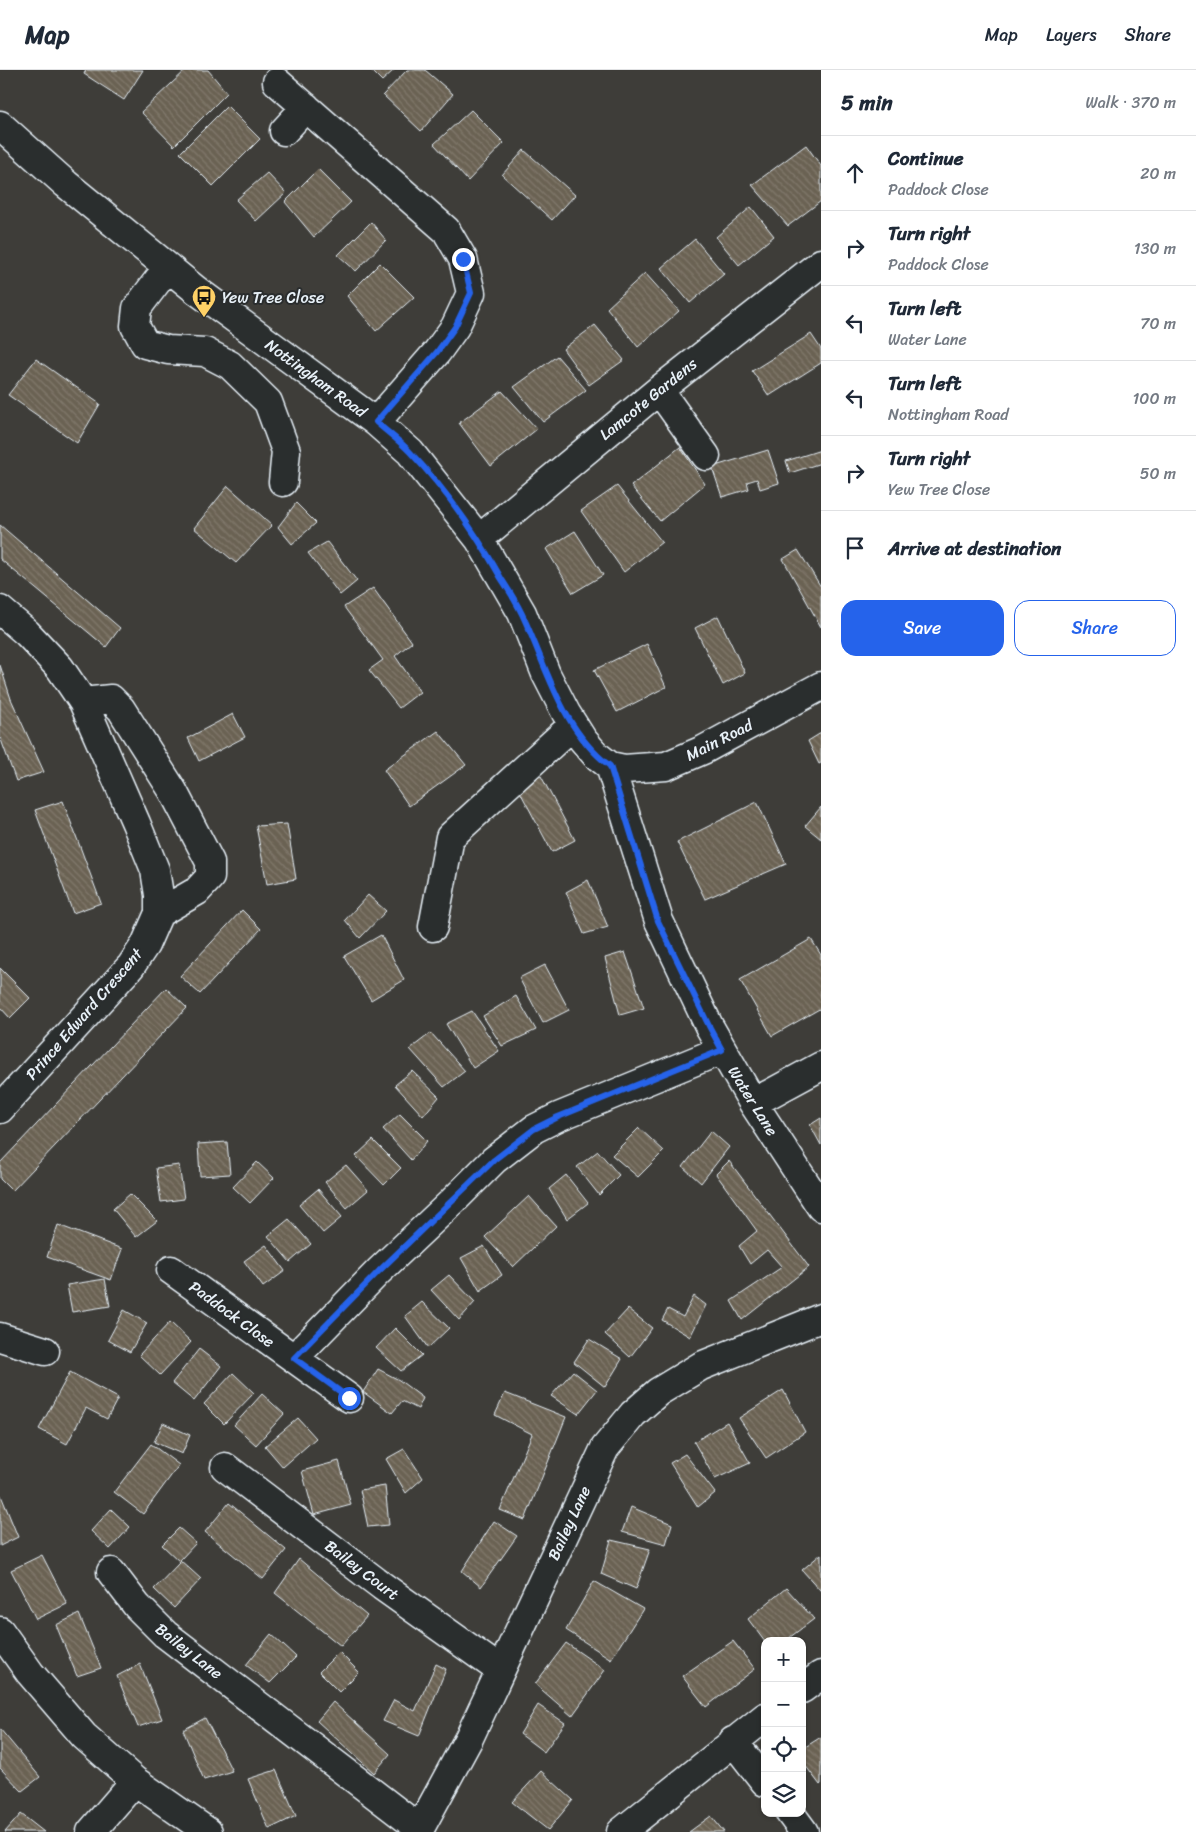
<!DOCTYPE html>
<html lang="en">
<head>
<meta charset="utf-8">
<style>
	body { margin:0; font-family:Sriracha,sans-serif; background:#f6f6f7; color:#1f2937 }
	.controls { position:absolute; right:15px; bottom:15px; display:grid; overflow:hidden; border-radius:10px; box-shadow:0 1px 4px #0004 }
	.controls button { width:45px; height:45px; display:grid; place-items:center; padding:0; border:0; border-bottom:1px solid #e0e1e3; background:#fff; color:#1f2937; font:25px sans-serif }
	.stop { position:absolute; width:15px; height:15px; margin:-11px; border:4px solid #2563eb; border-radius:50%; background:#fff }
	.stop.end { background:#2563eb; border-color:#fff; box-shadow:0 1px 5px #0008 }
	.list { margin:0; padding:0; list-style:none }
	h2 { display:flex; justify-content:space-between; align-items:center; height:65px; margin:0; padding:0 20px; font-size:21px }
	h2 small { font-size:16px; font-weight:400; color:#747a83 }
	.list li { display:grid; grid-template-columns:32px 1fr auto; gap:15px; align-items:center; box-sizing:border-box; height:75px; padding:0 20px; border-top:1px solid #e0e1e3 }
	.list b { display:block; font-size:19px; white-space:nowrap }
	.list p { margin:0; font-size:16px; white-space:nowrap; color:#747a83 }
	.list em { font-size:16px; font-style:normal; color:#747a83 }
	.actions { display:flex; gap:10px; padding:15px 20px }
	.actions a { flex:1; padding:11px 0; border:1px solid #2563eb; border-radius:15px; text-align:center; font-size:18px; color:#2563eb }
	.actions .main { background:#2563eb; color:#fff }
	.icon { flex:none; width:28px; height:28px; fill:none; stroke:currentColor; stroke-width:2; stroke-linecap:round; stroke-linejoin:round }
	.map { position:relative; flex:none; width:821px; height:1762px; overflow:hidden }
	header { display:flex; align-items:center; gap:30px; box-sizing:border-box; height:70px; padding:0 25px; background:#fff; border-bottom:1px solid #e0e1e3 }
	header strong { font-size:24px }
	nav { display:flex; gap:28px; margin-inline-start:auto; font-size:18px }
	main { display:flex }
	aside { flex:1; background:#fff }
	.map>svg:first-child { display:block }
	.building { fill:url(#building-back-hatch); stroke:#e8f1f8 }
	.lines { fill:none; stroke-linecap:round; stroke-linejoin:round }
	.minor-casing { stroke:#e8f1f8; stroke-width:31 }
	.minor { stroke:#2a2d2e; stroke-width:28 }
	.route { stroke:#2563eb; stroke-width:6 }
	.labels { text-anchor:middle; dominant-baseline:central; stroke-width:4; stroke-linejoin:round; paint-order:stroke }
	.poi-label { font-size:16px; fill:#e8f1f8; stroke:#2a2d2e; text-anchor:start }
	.street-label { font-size:16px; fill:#e8f1f8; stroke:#2a2d2e }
</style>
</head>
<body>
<header>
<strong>Map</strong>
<nav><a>Map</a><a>Layers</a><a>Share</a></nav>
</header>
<main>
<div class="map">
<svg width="821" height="1762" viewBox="0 0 821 1762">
	<defs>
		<pattern id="building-back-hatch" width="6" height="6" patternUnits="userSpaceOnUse" patternTransform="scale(1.25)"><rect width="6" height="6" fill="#6b6253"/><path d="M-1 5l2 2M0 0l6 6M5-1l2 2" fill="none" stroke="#80796c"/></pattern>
	</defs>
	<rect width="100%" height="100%" fill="#3e3d39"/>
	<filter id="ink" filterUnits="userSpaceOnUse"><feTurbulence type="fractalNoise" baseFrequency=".02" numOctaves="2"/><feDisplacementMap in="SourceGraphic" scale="10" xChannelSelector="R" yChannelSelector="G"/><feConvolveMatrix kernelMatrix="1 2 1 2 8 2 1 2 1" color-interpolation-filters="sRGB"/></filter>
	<g filter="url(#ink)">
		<path class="building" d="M86,0h57l-19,30 -40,-26z
			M186,0h22l19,23 -53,53 -33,-34z
			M371,0h23l-12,11z
			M407,0h18l28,24 -32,37 -38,-36z
			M227,36l33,33 -47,47 -33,-33z
			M471,40l33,33 -36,38 -34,-37z
			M806,75l15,21v35l-33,25 -36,-41z
			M524,80l51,45 -23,25 -50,-45z
			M318,99l33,33 -37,35 -29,-35z
			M267,103l19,20 -30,28 -20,-21z
			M751,137l23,29 -35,29 -23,-28z
			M371,152l15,18 -30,31 -18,-16z
			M695,169l29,35 -34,29 -29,-35z
			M380,193l34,34 -38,34 -29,-35z
			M645,203l34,38 -41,36 -31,-39z
			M595,255l29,35 -35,25 -26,-36z
			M811,264l10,15v14l-52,33 -17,-25z
			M557,286l29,34 -43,32 -29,-35z
			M36,289l64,45 -23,39 -69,-48z
			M502,321l35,38 -46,37 -32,-43z
			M680,377l25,37 -45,37 -29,-35z
			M768,380l11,33 -19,6 -3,-10 -10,3 2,7 -27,8 -10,-30z
			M821,380v13l-31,10 -4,-12z
			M228,416l44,39 -36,38 -42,-35z
			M617,416l45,56 -38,30 -43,-61z
			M296,433l20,20 -24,21 -14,-17z
			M0,455l120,103 -14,19 -106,-88z
			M575,461l28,44 -30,18 -27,-44z
			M327,472l30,39 -17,14 -32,-42z
			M798,480l23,37v40l-38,-68z
			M373,518l39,54 -17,14 25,36 -21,16 -30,-38 14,-10 -39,-53z
			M718,546l27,57 -22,12 -28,-57z
			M647,574l19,43 -49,25 -23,-42z
			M0,595l11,34 33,73 -28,9 -16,-44z
			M233,644l12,23 -46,24 -11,-23z
			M438,661l28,34 -57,41 -25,-36z
			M821,663v30l-2,1 -11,-23z
			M541,706l34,64 -23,12 -34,-64z
			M63,731l38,102 -28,10 -38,-103z
			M757,732l29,62 -81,35 -28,-57z
			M821,737v32l-16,-13z
			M287,754l9,55 -29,5 -11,-58z
			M588,810l20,47 -24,7 -18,-42z
			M368,825l18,16 -26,27 -15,-18z
			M242,840l19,19 -61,65 -20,-18z
			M381,865l23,45 -33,20 -27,-44z
			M811,869l10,16v53l-49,28 -32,-56z
			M625,882l19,56 -24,7 -15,-57z
			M545,895l24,45 -26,13 -24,-45z
			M0,898l30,30 -20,20 -10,-11z
			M166,918l21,20 -175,183 -12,-12v-16z
			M516,926l20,34 -34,16 -19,-30z
			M472,941l27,40 -26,17 -27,-44z
			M431,963l34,38 -21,16 -34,-38z
			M412,1001l27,26 -16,19 -28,-31z
			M400,1044l27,27 -16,19 -28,-31z
			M821,1048v27l-11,-20z
			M639,1058l25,23 -26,26 -26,-22z
			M711,1061l18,16 -28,36 -18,-16z
			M373,1070l28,28 -17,17 -28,-29z
			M227,1072l3,32 -30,2 -2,-32z
			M598,1081l21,24 -20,20 -22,-28z
			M729,1091l80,106 -67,53 -11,-19 51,-34 -15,-17 -17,14 -11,-18 18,-15 -41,-57z
			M257,1092l17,16 -24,25 -17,-16z
			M179,1095l5,34 -23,3 -5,-34z
			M346,1095l22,25 -21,18 -22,-26z
			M566,1105l22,28 -21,16 -18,-30z
			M318,1119l24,28 -19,16 -24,-28z
			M130,1124l27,27 -21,16 -23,-28z
			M529,1126l27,30 -43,41 -28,-30z
			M289,1149l22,25 -21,18 -22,-26z
			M58,1155l64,24 -11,31 -64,-23z
			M266,1175l19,26 -22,16 -19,-26z
			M484,1176l18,29 -22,16 -19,-33z
			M449,1205l26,27 -16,18 -28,-30z
			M105,1209l5,27 -38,6 -5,-27z
			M694,1226l12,9 -16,32 -28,-17 6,-11 15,8z
			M422,1232l27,26 -21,20 -23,-32z
			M628,1239l24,19 -22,29 -25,-23z
			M124,1240l23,13 -17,29 -22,-12z
			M170,1252l21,20 -31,33 -21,-20z
			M395,1258l27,27 -21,16 -25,-23z
			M589,1269l33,20 -17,28 -31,-25z
			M199,1279l22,17 -27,35 -22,-18z
			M378,1299l21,11 24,18 -5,11 -16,-8 -10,12 -29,-21z
			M573,1301l24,19 -19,24 -27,-18z
			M70,1302l48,26 -11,21 -21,-11 -19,36 -28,-15z
			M233,1303l21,20 -30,31 -20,-20z
			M783,1320l22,42 -39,26 -27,-40z
			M505,1323l61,24 -41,103 -25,-10 32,-76 -37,-19z
			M262,1324l22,20 -28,31 -22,-20z
			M298,1348l18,20 -33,29 -18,-21z
			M727,1352l23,41 -35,16 -21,-37z
			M163,1353l27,12 -8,19 -28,-12z
			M151,1374l28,21 -36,49 -29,-22z
			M404,1379l19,29 -17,15 -20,-34z
			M685,1384l30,39 -17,14 -28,-44z
			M339,1391l12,44 -37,10 -12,-44z
			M385,1416l4,39 -21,2 -8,-37z
			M0,1423l18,44 -18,9z
			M229,1433l57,47 -23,29 -58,-47z
			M631,1437l41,17 -6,20 -44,-12z
			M111,1439l19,18 -20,22 -19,-18z
			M494,1451l23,15 -36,51 -19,-16z
			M179,1458l17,15 -16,17 21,19 -27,29 -20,-19 26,-27 -18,-17z
			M611,1470l39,9 -14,40 -35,-15z
			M821,1484v37l-19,-21z
			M42,1485l25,49 -31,15 -25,-49z
			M299,1489l68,57 -26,30 -66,-53z
			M594,1511l49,28 -32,50 -45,-29z
			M786,1518l28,31 -29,22 -20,1 -17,-23z
			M79,1544l22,54 -24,8 -21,-51z
			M271,1564l25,23 -26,26 -24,-18z
			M733,1571l22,28 -49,38 -24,-31z
			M566,1573l39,27 -33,46 -37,-32z
			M339,1582l20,20 -20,20 -20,-20z
			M140,1594l22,55 -24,8 -21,-51z
			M436,1594l10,5 -27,67 -36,-15 11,-21 21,11z
			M333,1632l57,52 -16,19 -57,-52z
			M538,1635l27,18 -21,29 -24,-18z
			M205,1648l27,53 -28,9 -21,-50z
			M0,1659l40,48 -18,14 -22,-23z
			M821,1667v47l-1,1 -18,-24v-12z
			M276,1700l20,46 -27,13 -21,-50z
			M541,1701l32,29 -25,30 -36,-28z
			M21,1744l23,18h-39z
			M711,1746l13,16h-35z"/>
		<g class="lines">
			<defs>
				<path id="minor" d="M277,12l169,148 17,29 8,34 -16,34 -18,25 -61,70
					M0,55l66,59 130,106 180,132 34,30 69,87 43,74 24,61 20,39 17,27 13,15 14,11 14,3 42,-3 37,-16 118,-64
					M284,61l22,-24
					M168,197l-31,41 -2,18 10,18 23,6 37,2 25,13 38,37 18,49 -3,31
					M659,320l47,66
					M479,469l180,-149 162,-127
					M0,540l27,23 33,35 23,34 53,121 19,47 4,25v18l-14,32 -14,21 -131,143
					M83,632l28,-3 10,10 52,82 37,71v15l-13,14 -38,22
					M610,696l49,155 50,105 44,77 68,104
					M433,857l17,-90 123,-112
					M753,1033l68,-37
					M171,1200l178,128
					M0,1267l45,14
					M294,1288l85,-87 74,-70 41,-41 40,-31 24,-12 164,-67
					M225,1397l157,119 118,84
					M111,1502l26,34 28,28 255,195
					M0,1561l30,42 54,63 51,45 73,51
					M802,1619l19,-14
					M733,1671l32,41
					M790,1743l14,19
					M91,1762l44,-51
					M418,1762l51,-94 136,-290 28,-34 25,-22 43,-26 120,-48
					M621,1762l144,-115"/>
			</defs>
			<use href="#minor" class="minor-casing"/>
			<use href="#minor" class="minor"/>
		</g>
	</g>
	<g class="lines" filter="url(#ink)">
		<path class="route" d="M349,1328l-55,-40 85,-87 115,-111 40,-31 24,-12 164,-67 -13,-24 -51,-105 -48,-155c-49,-37 -63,-99 -88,-152 -6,-13 -14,-25 -21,-36 -25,-45 -56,-89 -91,-126 -10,-11 -23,-20 -34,-30l61,-70 18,-25 16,-34 -8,-34"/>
	</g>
	<defs>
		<symbol id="bus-pin" viewBox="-11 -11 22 30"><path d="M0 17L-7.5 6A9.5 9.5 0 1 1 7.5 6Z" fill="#ffd166" stroke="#2a2d2e"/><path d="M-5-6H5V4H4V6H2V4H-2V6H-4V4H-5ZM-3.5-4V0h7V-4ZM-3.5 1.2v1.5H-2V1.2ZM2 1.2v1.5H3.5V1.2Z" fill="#111"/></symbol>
	</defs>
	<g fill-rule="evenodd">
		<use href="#bus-pin" x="190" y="213" width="28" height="38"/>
	</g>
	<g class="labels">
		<g class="poi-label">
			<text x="222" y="227">Yew Tree Close</text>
		</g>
		<g class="street-label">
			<text transform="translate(316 308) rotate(36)">Nottingham Road</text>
			<text transform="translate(648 329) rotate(-39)">Lamcote Gardens</text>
			<text transform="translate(719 670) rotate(-27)">Main Road</text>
			<text transform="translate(84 944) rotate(-49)">Prince Edward Crescent</text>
			<text transform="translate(753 1031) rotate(58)">Water Lane</text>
			<text transform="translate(232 1244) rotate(36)">Paddock Close</text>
			<text transform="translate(569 1453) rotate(-65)">Bailey Lane</text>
			<text transform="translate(362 1500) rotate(37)">Bailey Court</text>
			<text transform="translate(189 1581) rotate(38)">Bailey Lane</text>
		</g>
	</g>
</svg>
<div class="controls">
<button>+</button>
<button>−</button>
<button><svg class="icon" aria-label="locate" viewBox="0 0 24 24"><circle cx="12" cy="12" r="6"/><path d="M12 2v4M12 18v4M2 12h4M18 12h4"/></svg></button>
<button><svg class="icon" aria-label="layers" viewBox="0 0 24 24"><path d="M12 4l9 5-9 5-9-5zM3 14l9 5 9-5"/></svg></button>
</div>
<div class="stop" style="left:349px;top:1328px"></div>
<div class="stop end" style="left:463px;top:189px"></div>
</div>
<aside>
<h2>5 min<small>Walk · 370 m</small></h2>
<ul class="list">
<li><svg class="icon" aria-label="ahead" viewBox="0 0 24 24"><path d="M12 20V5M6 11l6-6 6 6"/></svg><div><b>Continue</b><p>Paddock Close</p></div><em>20 m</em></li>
<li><svg class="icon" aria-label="right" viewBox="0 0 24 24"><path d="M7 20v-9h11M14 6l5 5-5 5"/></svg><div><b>Turn right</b><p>Paddock Close</p></div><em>130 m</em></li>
<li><svg class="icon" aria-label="left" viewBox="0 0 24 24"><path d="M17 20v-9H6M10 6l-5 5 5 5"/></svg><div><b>Turn left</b><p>Water Lane</p></div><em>70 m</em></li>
<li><svg class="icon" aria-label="left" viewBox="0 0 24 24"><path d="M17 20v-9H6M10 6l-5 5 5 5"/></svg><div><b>Turn left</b><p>Nottingham Road</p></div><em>100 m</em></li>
<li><svg class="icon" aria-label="right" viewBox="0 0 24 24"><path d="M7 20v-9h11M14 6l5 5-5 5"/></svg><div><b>Turn right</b><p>Yew Tree Close</p></div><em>50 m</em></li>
<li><svg class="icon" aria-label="arrive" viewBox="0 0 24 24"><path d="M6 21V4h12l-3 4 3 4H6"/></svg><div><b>Arrive at destination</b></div></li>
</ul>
<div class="actions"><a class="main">Save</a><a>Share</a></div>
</aside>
</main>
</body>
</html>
